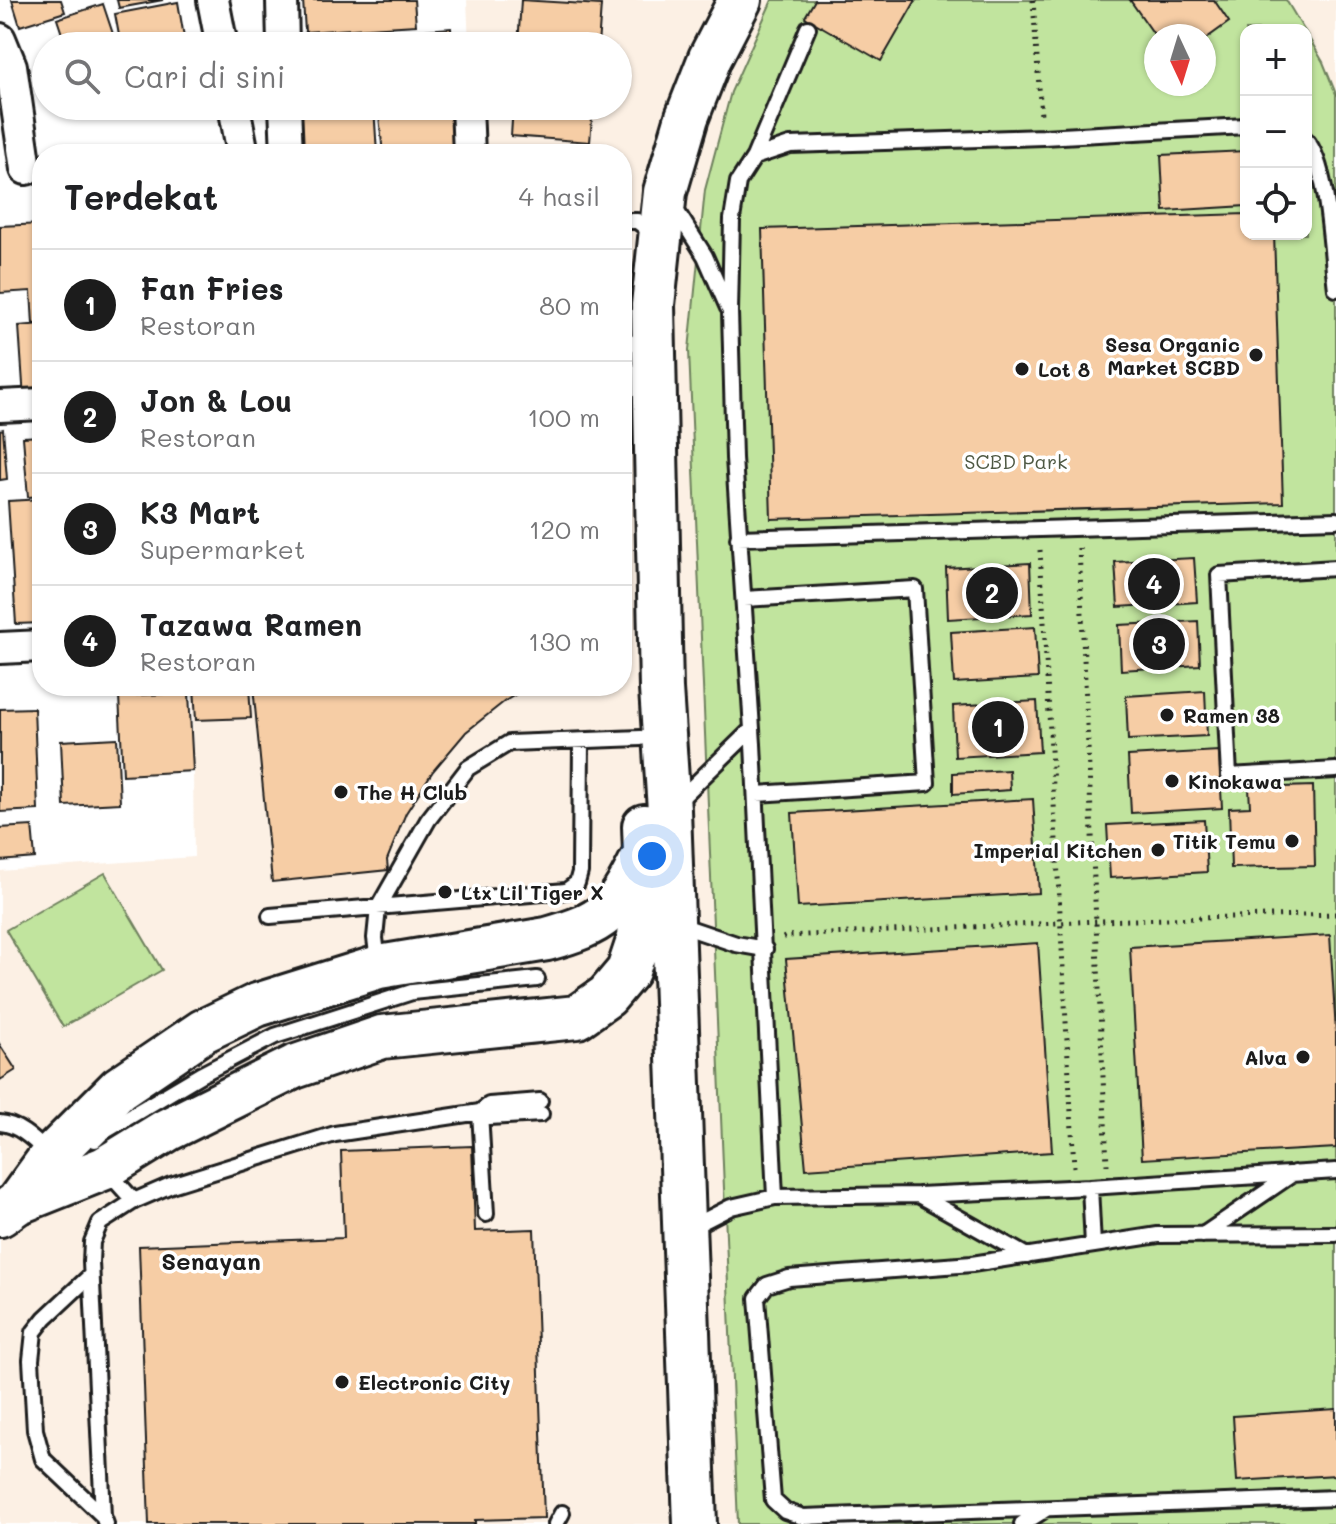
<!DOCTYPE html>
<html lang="id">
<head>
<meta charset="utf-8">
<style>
	body { margin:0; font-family:Mali,sans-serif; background:#f6f6f6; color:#202124 }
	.controls { position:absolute; right:24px; top:24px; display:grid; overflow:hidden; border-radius:16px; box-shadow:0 2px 6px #0004 }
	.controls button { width:72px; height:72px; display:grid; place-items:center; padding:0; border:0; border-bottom:2px solid #e0e0e0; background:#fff; color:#202124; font:40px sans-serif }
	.compass { position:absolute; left:1144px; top:24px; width:72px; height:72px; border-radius:50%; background:#fff; box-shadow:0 2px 6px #0004; rotate:176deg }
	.you { position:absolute; left:652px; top:856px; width:28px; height:28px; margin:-20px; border:6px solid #fff; border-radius:50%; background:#1a73e8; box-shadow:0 0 0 12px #1a73e833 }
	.badge { display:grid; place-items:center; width:52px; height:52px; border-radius:50%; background:#1c1c1c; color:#fff; font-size:26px; font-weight:700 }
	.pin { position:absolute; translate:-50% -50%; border:4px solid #fff; box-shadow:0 2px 8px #0006 }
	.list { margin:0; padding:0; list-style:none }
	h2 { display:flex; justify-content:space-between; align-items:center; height:104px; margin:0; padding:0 32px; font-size:34px }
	h2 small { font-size:26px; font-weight:400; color:#757577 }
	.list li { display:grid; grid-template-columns:52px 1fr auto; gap:24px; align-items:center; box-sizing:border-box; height:112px; padding:0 32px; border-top:2px solid #e0e0e0 }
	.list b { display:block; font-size:30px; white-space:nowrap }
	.list p { margin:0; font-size:26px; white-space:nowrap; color:#757577 }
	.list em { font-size:26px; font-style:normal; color:#757577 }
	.icon { flex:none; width:44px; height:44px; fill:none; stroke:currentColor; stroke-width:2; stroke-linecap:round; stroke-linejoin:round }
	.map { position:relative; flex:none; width:1336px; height:1524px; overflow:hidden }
	.search { position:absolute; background:#fff; box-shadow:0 2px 6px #0004; left:32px; top:32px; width:600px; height:88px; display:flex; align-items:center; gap:20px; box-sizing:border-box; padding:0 28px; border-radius:44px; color:#757577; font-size:30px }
	.panel { position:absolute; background:#fff; box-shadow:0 2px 6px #0004; left:32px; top:144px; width:600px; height:552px; border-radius:32px }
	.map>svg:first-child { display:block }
	.built { fill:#fcf0e4; fill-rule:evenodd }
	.green { fill:#c1e49e; stroke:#6e805d; stroke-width:2; fill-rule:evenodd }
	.building { fill:#f6cda5; stroke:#1c1c1c; stroke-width:2 }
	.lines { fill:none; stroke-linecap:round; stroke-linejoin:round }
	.lane-casing { stroke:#1c1c1c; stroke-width:20 }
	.street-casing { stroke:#1c1c1c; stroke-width:36 }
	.secondary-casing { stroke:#1c1c1c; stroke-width:48 }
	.path { stroke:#1c1c1c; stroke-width:5; stroke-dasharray:2 6; stroke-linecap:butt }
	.lane { stroke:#fff; stroke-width:14 }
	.street { stroke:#fff; stroke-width:30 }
	.secondary { stroke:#fff; stroke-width:42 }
	.poi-dot { fill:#1c1c1c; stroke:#fff; stroke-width:3 }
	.labels { text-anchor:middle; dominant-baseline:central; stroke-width:7; stroke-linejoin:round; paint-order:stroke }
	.poi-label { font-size:20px; font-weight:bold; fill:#1c1c1c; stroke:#fff; text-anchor:start }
	.park-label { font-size:20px; fill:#4e5843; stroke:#fff }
	.quarter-label { font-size:24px; font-weight:bold; fill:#1c1c1c; stroke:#fff }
</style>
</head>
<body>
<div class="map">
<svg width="1336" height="1524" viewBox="0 0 1336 1524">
	<rect width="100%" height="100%" fill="#fff"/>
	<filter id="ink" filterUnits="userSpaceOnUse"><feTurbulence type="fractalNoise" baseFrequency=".0125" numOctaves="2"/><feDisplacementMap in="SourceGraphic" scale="16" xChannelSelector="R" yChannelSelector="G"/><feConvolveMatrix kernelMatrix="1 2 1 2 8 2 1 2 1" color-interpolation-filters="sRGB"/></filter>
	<g filter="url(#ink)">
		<path class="built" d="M467,0h869v1524h-1336v-653l194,-14 -2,-171h430v-532h-147l-3,-48h146v-60h-149zM1246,30h60v204h-60zM1156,36h48v48h-48z"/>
		<path class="green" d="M772,0h514l18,30h-58v204h60v-201l17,29 13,32v1430h-598l-49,-1174 16,-160 26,-98zM1156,36h48v48h-48z
			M105,873l57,97 -99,57 -57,-97z"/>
		<path class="building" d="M12,0h49l4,12 -45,14z
			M117,0h46l-44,8z
			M303,0h111l2,25 -111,7z
			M521,0l80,5 -3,41h-80z
			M815,0h101l-35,61 -76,-44z
			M1130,0h84l15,22 -25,18v-4l-48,1z
			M178,2l7,41 -13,3h-51l-6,-32z
			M103,4l11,33 -27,9h-21l-9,-27z
			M451,28l1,18h-67l-1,-13z
			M366,31l1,15h-54l-1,-11z
			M374,106l3,48h-85l-4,-47z
			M378,106h79l5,48h-79z
			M513,106h80l-3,36 -79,-6z
			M1246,151v55l-82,5 -3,-56z
			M1246,214v20h28l9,269 -512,16 -9,-290z
			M42,224v99l-9,1 -2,-33 -31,2v-67z
			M42,324v74l-18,1 -5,-73z
			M3,429l4,50 -7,1v-50z
			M42,436v60l-14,1 -5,-60z
			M42,499v124l-26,1 -8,-123z
			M1194,558l3,44 -79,5 -3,-45z
			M1030,563l2,51 -84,5 -2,-51z
			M1198,621l2,44 -79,5 -2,-45z
			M1035,627l3,51 -84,5 -3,-51z
			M194,686h55l2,32 -55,2z
			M253,686h277l-25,15 -39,31 -33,39 -27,42 -19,47 1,10 -116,12z
			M1205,691l2,45 -79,4 -2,-44z
			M189,693l4,78 -70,4 -4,-79z
			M1037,701l3,51 -85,5 -2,-51z
			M34,708l4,102 -38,2v-103z
			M117,738l3,65 -56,3 -3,-65z
			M1219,751l3,57 -91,5 -3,-57z
			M1009,770l1,20 -57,4v-21z
			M1313,786l2,80 -84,2 -2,-60 21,-1 -1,-19z
			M1033,799l6,94 -241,14 -6,-94z
			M1204,820l3,52 -97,6 -3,-53z
			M32,826l3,32 -35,3v-33z
			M1330,935l6,98v115l-194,11 -12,-212z
			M1038,943l14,209 -246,17 -20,-210z
			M0,1045l16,25 -16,10z
			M472,1146l3,85 59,-2 10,289 -69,2v4h-326l-10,-278 205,-8 -3,-87z
			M1336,1409v66l-99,6 -4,-65z"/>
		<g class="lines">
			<defs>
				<path id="lane" d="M1306,140c23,27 25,113 30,149
					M754,157l36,-12 253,-8 203,-11
					M674,207l31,49 23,52
					M622,221h15l17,13
					M622,342l12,1 14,-6
					M738,538l598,-18
					M1336,568l-117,7 10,201 107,-6
					M744,599l171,-10 12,194 -171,11
					M675,804l77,-75
					M270,916l296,-25 11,-8 3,-11 1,-131
					M677,924l59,20 29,5
					M378,962l-3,-24 3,-30 50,-88 40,-52 41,-25 132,-5
					M480,1112l6,102
					M480,1112l9,5 52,-3
					M0,1123c19,1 36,19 49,31
					M95,1140l7,-7 98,-58 75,-39 137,-44 125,-13
					M107,1171l27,30
					M1090,1187l3,58
					M920,1196l107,60
					M775,1197l-22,-453 -19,-286 -4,-146 2,-93 6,-37 16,-25 54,-129
					M688,1229l43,-22 44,-10 143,-2 172,-8 246,-16
					M1336,1234l-178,1 -186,29 -183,14 -22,7 -10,13 16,202 12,11 18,6 533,-19
					M1203,1235l91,-62
					M91,1275l-46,43 -11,14 -3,28 4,70 8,29 60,57
					M106,1524l-3,-8 -12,-254 1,-20 8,-19 34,-22 37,-16 164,-51 145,-22 9,-7 51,-4
					M556,1524l6,-11
					M1022,1524l24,-15"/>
				<path id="street" d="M213,0l9,46
					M282,0l1,46
					M0,39l11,27 15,103
					M234,106l9,48
					M285,106l2,48
					M467,106l2,48
					M0,406l42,-2
					M0,648l42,-2"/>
				<path id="secondary" d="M17,1203l34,-47 68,-68 84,-57 54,-26 122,-38 168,-28c57,-16 68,-26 94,-78
					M0,1215l17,-12 88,-35 62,-38 127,-63 88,-30 195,-20 30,-21 21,-25 11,-33 6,-85 -1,-27
					M695,1524l-26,-714 -8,-121 -8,-384 12,-113 22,-75 23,-59 30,-58"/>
			</defs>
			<use href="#lane" class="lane-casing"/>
			<use href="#street" class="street-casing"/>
			<use href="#secondary" class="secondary-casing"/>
			<path class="path" d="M1033,0l8,116
				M1079,548l28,617
				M1040,550l34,617
				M783,938l4,-2 311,-15 238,-7"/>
			<use href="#lane" class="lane"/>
			<use href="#street" class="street"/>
			<use href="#secondary" class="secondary"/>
		</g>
	</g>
	<g class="poi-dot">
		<circle cx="1256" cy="355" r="8"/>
		<circle cx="1022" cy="369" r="8"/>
		<circle cx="1167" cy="715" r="8"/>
		<circle cx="1172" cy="781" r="8"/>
		<circle cx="341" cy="792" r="8"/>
		<circle cx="1292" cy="841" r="8"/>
		<circle cx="1158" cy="850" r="8"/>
		<circle cx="445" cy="892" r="8"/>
		<circle cx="1303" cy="1057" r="8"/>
		<circle cx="342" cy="1382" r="8"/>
	</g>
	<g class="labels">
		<g class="poi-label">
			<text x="1240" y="344" text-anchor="end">Sesa Organic<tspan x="1240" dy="23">Market SCBD</tspan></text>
			<text x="1038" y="369">Lot 8</text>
			<text x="1183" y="715">Ramen 38</text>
			<text x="1188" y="781">Kinokawa</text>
			<text x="357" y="792">The H Club</text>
			<text x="1276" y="841" text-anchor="end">Titik Temu</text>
			<text x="1142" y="850" text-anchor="end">Imperial Kitchen</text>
			<text x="461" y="892">Ltx Lil Tiger X</text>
			<text x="1287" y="1057" text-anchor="end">Alva</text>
			<text x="358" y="1382">Electronic City</text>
		</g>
		<g class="park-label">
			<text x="1016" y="461">SCBD Park</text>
		</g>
		<g class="quarter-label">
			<text x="211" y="1260">Senayan</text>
		</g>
	</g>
</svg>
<div class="controls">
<button>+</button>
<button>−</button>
<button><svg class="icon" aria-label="locate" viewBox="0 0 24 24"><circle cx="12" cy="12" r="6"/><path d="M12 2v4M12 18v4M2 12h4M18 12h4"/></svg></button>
</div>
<svg class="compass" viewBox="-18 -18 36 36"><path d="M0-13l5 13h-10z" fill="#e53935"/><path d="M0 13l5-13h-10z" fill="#757577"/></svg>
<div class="you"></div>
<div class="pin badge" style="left:998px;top:727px">1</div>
<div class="pin badge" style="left:992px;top:593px">2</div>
<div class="pin badge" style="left:1159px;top:644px">3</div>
<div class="pin badge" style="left:1154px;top:584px">4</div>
<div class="search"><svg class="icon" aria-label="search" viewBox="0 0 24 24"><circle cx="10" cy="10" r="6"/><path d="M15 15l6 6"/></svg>Cari di sini</div>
<section class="panel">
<h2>Terdekat<small>4 hasil</small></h2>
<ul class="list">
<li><span class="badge">1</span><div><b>Fan Fries</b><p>Restoran</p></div><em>80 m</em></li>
<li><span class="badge">2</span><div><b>Jon &amp; Lou</b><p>Restoran</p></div><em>100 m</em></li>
<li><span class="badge">3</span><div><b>K3 Mart</b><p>Supermarket</p></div><em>120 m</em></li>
<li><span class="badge">4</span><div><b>Tazawa Ramen</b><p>Restoran</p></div><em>130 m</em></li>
</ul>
</section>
</div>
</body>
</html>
